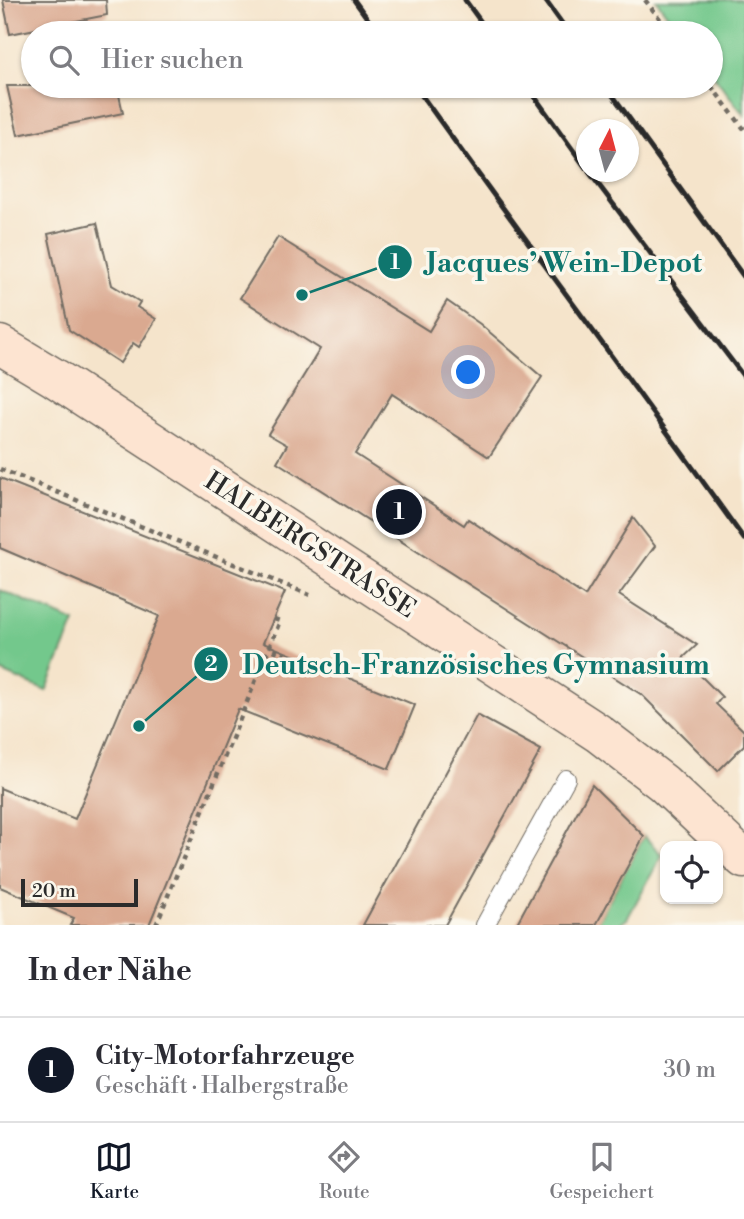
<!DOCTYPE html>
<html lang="de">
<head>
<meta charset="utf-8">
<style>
	body { margin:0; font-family:"Libre Bodoni",serif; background:#f7f7f7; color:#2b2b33 }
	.controls { position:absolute; right:21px; bottom:21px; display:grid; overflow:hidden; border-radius:14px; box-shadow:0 2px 5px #0004 }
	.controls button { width:63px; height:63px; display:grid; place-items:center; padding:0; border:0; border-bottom:2px solid #e1e1e2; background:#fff; color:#2b2b33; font:35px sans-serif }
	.compass { position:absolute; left:576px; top:119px; width:63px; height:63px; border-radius:50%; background:#fff; box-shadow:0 2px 5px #0004; rotate:6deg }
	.scale { position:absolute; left:21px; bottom:18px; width:117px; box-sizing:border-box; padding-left:7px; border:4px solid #2b2b2b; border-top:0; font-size:19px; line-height:24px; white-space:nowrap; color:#2b2b2b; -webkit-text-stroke:5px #fbf7ec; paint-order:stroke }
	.you { position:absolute; left:469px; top:373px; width:24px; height:24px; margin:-18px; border:5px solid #fff; border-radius:50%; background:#1a73e8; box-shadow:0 0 0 10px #1a73e833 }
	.badge { display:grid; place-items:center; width:46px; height:46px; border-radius:50%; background:#111827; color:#fff; font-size:23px; font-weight:700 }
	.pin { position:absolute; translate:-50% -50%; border:4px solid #fff; box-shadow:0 2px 7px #0006 }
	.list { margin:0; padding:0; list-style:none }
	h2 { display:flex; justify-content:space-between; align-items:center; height:91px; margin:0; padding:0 28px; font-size:30px }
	h2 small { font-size:23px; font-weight:400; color:#7c7c81 }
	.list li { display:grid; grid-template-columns:46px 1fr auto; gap:21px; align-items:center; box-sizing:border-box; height:105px; padding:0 28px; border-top:2px solid #e1e1e2 }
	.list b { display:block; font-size:26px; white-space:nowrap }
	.list p { margin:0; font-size:23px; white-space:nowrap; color:#7c7c81 }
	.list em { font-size:23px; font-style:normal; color:#7c7c81 }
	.icon { flex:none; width:38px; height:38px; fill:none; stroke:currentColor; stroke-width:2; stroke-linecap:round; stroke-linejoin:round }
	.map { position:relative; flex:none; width:744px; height:925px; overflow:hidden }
	.search { position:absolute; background:#fff; box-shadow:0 2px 5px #0004; left:21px; right:21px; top:21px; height:77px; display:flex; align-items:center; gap:18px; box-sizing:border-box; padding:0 24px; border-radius:38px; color:#7c7c81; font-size:26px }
	.sheet { height:196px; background:#fff }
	nav { display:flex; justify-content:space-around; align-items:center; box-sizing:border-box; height:98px; border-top:2px solid #e1e1e2; background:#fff; font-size:19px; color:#7c7c81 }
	nav a { display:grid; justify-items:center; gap:4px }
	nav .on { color:#111827 }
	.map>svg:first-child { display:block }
	.green { fill:#73c88c; stroke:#4f7a5c; stroke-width:2 }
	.building { fill:#daa990 }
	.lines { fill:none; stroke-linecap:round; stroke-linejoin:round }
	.lane-casing { stroke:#726c63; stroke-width:20 }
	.secondary-casing { stroke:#726c63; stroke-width:41 }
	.path { stroke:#726c63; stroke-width:4.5; stroke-dasharray:5 5; stroke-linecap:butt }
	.lane { stroke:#fff; stroke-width:18 }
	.secondary { stroke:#fde4d1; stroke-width:38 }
	.rail { stroke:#2b2b2b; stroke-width:5 }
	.labels { text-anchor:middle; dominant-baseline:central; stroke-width:7; stroke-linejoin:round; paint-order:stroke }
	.street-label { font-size:26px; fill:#2b2b2b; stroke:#fbf7ec }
	.leader { fill:none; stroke:#0f766e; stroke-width:2.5 }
	.callout-dot { fill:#0f766e; stroke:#fbf7ec; stroke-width:2.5 }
	.mark-label { font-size:21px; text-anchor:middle; font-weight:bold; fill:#fff }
	.callout-label { font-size:28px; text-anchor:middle; font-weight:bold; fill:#0f766e; stroke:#fbf7ec; stroke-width:7; stroke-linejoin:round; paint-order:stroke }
</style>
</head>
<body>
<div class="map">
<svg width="744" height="925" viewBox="0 0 744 925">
	<rect width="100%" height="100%" fill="#fbf7ec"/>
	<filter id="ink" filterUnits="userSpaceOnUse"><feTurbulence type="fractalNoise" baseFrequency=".0143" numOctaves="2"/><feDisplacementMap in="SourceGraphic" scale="14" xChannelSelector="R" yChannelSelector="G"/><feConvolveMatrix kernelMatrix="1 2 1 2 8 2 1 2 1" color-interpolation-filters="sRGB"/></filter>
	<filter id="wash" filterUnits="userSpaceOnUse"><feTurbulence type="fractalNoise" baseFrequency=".00686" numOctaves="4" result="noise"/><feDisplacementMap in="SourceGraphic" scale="28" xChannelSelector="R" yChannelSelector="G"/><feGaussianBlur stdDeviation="1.57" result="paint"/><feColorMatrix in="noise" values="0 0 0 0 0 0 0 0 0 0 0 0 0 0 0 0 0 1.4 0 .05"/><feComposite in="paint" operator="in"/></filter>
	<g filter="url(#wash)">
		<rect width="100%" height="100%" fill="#f5e4cb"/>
		<path class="green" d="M656,0h88v115l-33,-43v-39h-30z
			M0,590l75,32 -29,69 -46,-20z
			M644,836l18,19 -35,64 -9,6h-22z"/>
		<g id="blocks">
			<path class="building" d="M3,0h103l1,15 -97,19z
				M7,86h110l6,27 -105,22z
				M97,223l15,62 28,17 -3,5 19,12 -17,28 -6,-4 -13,20 -51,-33 -21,-96z
				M278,237l151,94 18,-30 33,23 62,53 -53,80 -97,-63 -37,60 109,71 4,-6 117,77 48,-78 22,28 -36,49 78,50 -14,13 39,39 -6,7 28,27v14l-26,26 -76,-76 -365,-233 10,-17 -19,-11 52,-85 -80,-51z
				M0,478l285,114 -22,51 152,62 -26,64 -151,-60 -89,216h-79l4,-7 -74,-31v-99l75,31 84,-203 -159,-68z
				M477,715l64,35 -96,175h-82z
				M592,785l52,51 -48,89h-80z"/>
		</g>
	</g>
	<g filter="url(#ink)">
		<use href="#blocks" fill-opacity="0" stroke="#726c63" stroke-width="2"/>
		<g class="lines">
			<defs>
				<path id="lane" d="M485,925l81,-146"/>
				<path id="secondary" d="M0,345l55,33 543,355 65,50 81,76"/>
			</defs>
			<use href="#lane" class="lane-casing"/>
			<use href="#secondary" class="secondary-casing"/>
			<path class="path" d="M645,0l26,33
				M711,86l33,43
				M0,469l310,126
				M274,619l6,2 -11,27 16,7
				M257,661l22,8
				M156,925l113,-277"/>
			<use href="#lane" class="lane"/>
			<use href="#secondary" class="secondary"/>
			<path class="rail" d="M354,0l24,33
				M465,0l24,33
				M545,0l24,33
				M415,86c108,152 221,301 329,453
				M527,86l59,82
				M606,86l138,191
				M589,172l155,205"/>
		</g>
	</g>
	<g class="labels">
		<g class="street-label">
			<text transform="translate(310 545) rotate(33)">HALBERGSTRASSE</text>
		</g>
	</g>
	<path class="leader" d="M302 295L395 262M139 726L211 664"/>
	<g class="callout-dot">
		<circle cx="302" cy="295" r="7"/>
		<circle cx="139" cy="726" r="7"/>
		<circle cx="395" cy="262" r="18"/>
		<circle cx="211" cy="664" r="18"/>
	</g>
	<g class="mark-label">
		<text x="395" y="269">1</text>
		<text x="211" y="671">2</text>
	</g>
	<g class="callout-label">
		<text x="564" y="272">Jacques’ Wein-Depot</text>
		<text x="476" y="674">Deutsch-Französisches Gymnasium</text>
	</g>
</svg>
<div class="controls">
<button><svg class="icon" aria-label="locate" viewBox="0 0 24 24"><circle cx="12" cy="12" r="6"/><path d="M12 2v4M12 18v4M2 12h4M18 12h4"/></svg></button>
</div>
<svg class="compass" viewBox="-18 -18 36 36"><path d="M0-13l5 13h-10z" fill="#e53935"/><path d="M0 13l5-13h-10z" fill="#7c7c81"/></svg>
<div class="scale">20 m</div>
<div class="you"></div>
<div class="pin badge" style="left:399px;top:512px">1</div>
<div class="search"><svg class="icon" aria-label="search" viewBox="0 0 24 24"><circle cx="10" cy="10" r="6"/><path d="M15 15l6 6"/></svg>Hier suchen</div>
</div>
<section class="sheet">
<h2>In der Nähe<small></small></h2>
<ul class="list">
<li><span class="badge">1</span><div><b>City-Motorfahrzeuge</b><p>Geschäft · Halbergstraße</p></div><em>30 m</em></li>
</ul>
</section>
<nav>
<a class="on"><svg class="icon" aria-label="map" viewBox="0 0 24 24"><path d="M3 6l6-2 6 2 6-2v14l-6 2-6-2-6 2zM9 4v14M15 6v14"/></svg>Karte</a>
<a><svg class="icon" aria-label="directions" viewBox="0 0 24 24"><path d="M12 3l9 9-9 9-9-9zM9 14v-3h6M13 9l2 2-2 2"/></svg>Route</a>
<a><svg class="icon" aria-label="saved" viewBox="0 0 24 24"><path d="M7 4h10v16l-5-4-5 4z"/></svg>Gespeichert</a>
</nav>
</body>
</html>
